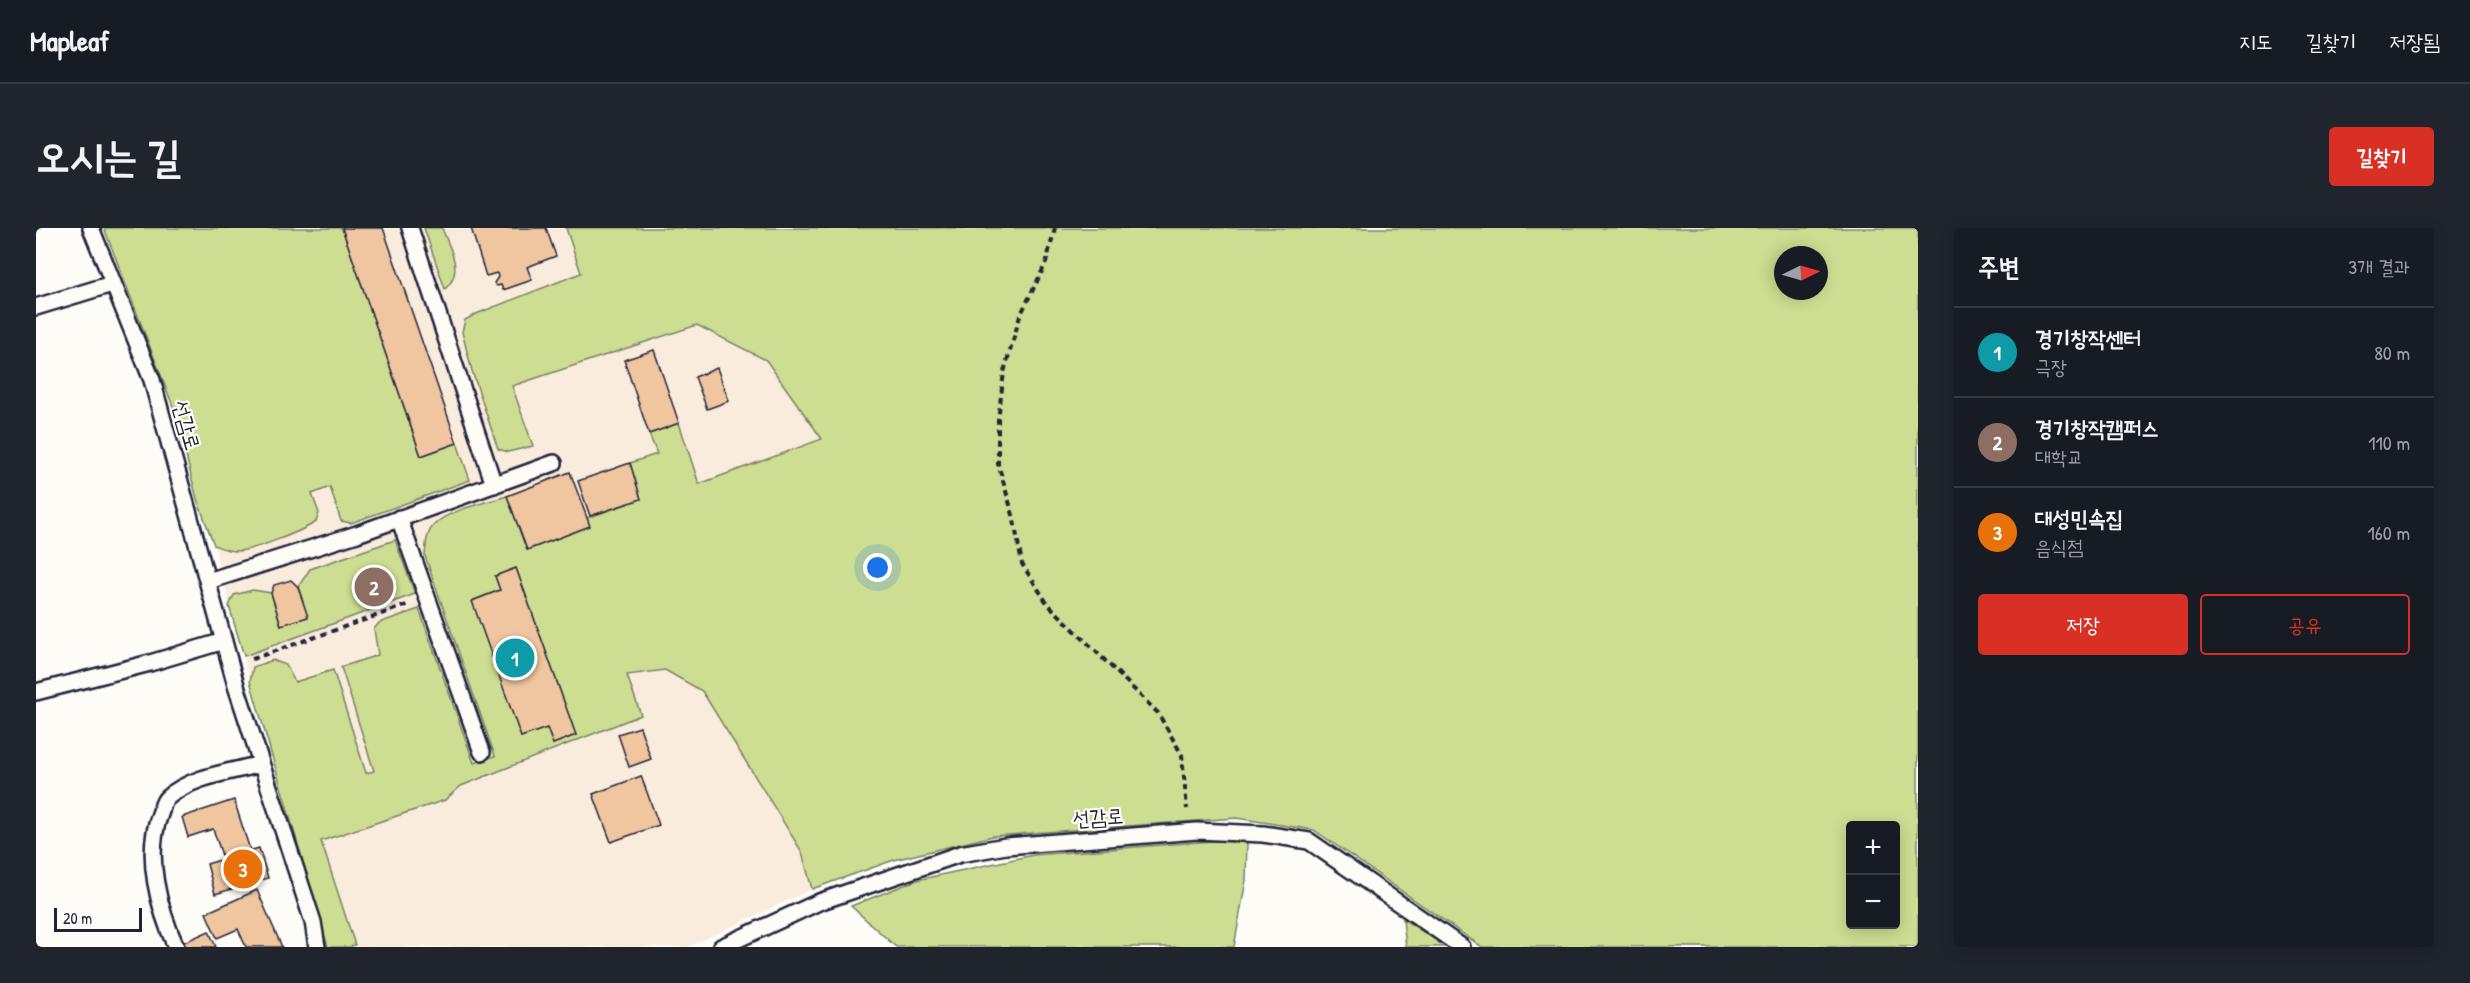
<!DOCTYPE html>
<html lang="ko">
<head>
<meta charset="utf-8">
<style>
	body { margin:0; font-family:"Patrick Hand","Poor Story",sans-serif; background:#20242c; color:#f1f3f6 }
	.controls { position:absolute; right:18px; bottom:18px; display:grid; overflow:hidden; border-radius:6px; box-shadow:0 3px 15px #0003 }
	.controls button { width:54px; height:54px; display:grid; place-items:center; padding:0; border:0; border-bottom:2px solid #363941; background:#171b24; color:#f1f3f6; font:30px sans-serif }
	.compass { position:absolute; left:1738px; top:18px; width:54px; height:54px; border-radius:50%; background:#171b24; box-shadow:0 3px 15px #0003; rotate:85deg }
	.scale { position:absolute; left:18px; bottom:15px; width:88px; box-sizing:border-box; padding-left:6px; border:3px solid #22223b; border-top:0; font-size:16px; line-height:21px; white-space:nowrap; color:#22223b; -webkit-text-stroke:4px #fdfcf7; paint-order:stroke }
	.you { position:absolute; left:842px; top:340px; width:21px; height:21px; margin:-15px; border:4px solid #fff; border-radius:50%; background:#1a73e8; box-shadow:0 0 0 9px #1a73e833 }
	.badge { display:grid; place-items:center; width:39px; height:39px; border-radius:50%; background:#d93025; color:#fff; font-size:20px; font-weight:700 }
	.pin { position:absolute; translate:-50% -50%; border:3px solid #fff; box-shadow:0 2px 6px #0006 }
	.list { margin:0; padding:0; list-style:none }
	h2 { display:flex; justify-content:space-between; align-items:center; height:78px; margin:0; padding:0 24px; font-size:26px }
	h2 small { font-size:20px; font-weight:400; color:#9ea1a6 }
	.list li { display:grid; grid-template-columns:39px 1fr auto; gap:18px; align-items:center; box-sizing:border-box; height:90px; padding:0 24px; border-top:2px solid #363941 }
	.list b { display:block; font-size:22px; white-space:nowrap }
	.list p { margin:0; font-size:20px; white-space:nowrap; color:#9ea1a6 }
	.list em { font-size:20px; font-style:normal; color:#9ea1a6 }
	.actions { display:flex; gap:12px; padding:18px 24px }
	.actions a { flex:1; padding:14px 0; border:2px solid #d93025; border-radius:6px; text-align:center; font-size:21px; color:#d93025 }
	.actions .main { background:#d93025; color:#fff }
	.map { position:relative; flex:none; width:1882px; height:719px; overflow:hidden; border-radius:6px }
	header { display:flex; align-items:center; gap:36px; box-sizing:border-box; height:84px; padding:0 30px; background:#171b24; border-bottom:2px solid #363941 }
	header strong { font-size:28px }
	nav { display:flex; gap:33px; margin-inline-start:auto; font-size:21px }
	.intro { display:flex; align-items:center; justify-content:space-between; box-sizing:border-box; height:144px; padding:0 36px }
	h1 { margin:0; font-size:42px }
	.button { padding:15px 27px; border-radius:6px; background:#d93025; color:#fff; font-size:21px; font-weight:700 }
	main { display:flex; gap:36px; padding:0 36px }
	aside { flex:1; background:#171b24; border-radius:6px; box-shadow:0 3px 15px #0003 }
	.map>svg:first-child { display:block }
	.built { fill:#f9ecdd }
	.green { fill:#cdde92; stroke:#788066; stroke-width:1.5; fill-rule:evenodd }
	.building { fill:#efc69f; stroke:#22223b; stroke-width:1.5 }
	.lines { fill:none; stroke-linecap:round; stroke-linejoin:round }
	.service-casing { stroke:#22223b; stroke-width:20 }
	.path { stroke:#22223b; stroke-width:4; stroke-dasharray:6 4.5; stroke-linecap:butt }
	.service { stroke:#fdfcf7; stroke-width:15 }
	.labels { text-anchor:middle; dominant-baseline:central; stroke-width:4.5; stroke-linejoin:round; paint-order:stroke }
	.street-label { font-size:21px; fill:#22223b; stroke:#fdfcf7 }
</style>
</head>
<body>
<header>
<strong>Mapleaf</strong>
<nav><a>지도</a><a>길찾기</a><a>저장됨</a></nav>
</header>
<div class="intro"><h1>오시는 길</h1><a class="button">길찾기</a></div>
<main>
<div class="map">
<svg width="1882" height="719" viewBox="0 0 1882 719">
	<rect width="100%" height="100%" fill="#fdfcf7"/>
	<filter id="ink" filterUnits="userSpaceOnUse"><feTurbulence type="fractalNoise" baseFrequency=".0167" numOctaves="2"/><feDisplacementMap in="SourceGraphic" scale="12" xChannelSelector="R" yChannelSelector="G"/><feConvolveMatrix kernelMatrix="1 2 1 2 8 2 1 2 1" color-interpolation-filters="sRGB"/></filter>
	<g filter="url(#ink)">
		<path class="built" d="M68,0h462l16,45 -38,102 153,-50 69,35 57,79 -124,45 -20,-60 -30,10 8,20 -27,10 11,35 -51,17v10l-63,24 100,125 38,-5 37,21 100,161 10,37 -124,58h-360l-78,-266 -36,-136 -17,-46 -23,-89z"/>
		<path class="green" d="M68,0h238l79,228 36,-13 13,37 -119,43 -10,-2 -11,-34 -18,7 7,19 -3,9c-14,9 -63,29 -80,29 -9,0 -14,-3 -22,-6l-17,-46 -23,-90z
			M388,0h18c8,22 23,43 3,61z
			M530,0h1352v719h-436l-168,-117 -78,-12 -243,18 -99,24 -82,29 -10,-37 -100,-161 -37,-21 -38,5 14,40 -180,71 -16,14 -124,41 34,104 -6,2h-21l-78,-266 3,-14 20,-7 13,5 9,17 38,-12 33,103 8,-2 -33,-104 37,-12 -4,-26 5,-6 40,-14 55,154 21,-7 -70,-200c1,-11 1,-24 10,-32 13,-14 53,-22 72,-28l20,54 62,-24 -2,-8 54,-19 -11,-36 27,-9 -8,-20 30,-11 20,61 123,-45 -56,-79 -69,-35 -185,61 21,60 -25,6 -10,-3 -26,-78 -10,-39 3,-12 11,-6 105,-41zM1747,27h36v36h-36zM480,340l60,167 -23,9 -6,-16 -75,-127 28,-11 -5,-14zM1814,598h46v98h-46z
			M359,312l20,54 -171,62 -15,-50 5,-11 19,-5 18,3 10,32 26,-8 -9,-30 12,-18z
			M1176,613l35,1 -1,38 -12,67h-338l-45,-41 66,-26 116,-25z
			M1367,691l44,28h-41z"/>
		<path class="building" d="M306,0h41l74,215 -36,13z
			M435,0h75l10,28 -29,11 5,13 -29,10 -2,-5 -4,1 -3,-3 4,-6 -1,-4 -11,3z
			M618,122l25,73 -30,11 -25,-74z
			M681,140l12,33 -22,8 -12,-32z
			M594,235l11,36 -51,17 -12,-35z
			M534,244l20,54 -63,24 -20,-54z
			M480,340l60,167 -23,9 -6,-16 -26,9 -49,-136 28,-11 -5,-14z
			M255,352l7,7 10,30 -27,8 -10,-32 3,-8z
			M604,499l11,32 -22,8 -11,-33z
			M605,548l18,49 -48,17 -18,-48z
			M198,572l16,50 -27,8 -10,-29 -25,8 -6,-20z
			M223,620l9,30 -53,16 -8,-30z
			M221,662l25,57h-36l-8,-18 -21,9 -11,-25z
			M173,703l7,16h-32l-2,-4z"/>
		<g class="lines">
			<defs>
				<path id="service" d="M55,0l61,152 85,309 76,233 4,25
					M374,0l84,257
					M0,79l76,-23
					M363,290l83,234
					M172,353l149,-47 197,-71
					M0,464l114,-29 74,-22
					M140,719c-17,-38 -32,-92 -16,-133 2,-5 3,-13 7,-16 24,-22 65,-26 94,-34
					M685,719l98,-45 141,-48 46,-8 191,-15 66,3 46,7 153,106"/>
			</defs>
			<use href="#service" class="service-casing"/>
			<path class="path" d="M1019,0l-9,35 -26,53 -16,56 -6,48v44l15,51 9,49 25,39 111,110 24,42 5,54
				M216,431l155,-54"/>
			<use href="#service" class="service"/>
		</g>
	</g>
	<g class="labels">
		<g class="street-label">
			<text transform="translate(151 197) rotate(74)">선감로</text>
			<text transform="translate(1062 589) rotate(-4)">선감로</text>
		</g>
	</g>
</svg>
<div class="controls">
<button>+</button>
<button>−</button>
</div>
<svg class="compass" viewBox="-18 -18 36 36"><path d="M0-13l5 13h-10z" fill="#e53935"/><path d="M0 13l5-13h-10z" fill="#9ea1a6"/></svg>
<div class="scale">20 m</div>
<div class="you"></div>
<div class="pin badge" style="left:479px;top:430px;background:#0f9aa8">1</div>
<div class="pin badge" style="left:338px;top:359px;background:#8d6e63">2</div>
<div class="pin badge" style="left:207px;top:641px;background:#e8710a">3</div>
</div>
<aside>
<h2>주변<small>3개 결과</small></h2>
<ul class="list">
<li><span class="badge" style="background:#0f9aa8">1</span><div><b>경기창작센터</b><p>극장</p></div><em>80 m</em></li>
<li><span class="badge" style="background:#8d6e63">2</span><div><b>경기창작캠퍼스</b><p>대학교</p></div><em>110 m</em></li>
<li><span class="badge" style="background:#e8710a">3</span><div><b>대성민속집</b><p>음식점</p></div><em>160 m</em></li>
</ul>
<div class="actions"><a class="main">저장</a><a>공유</a></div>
</aside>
</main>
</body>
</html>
